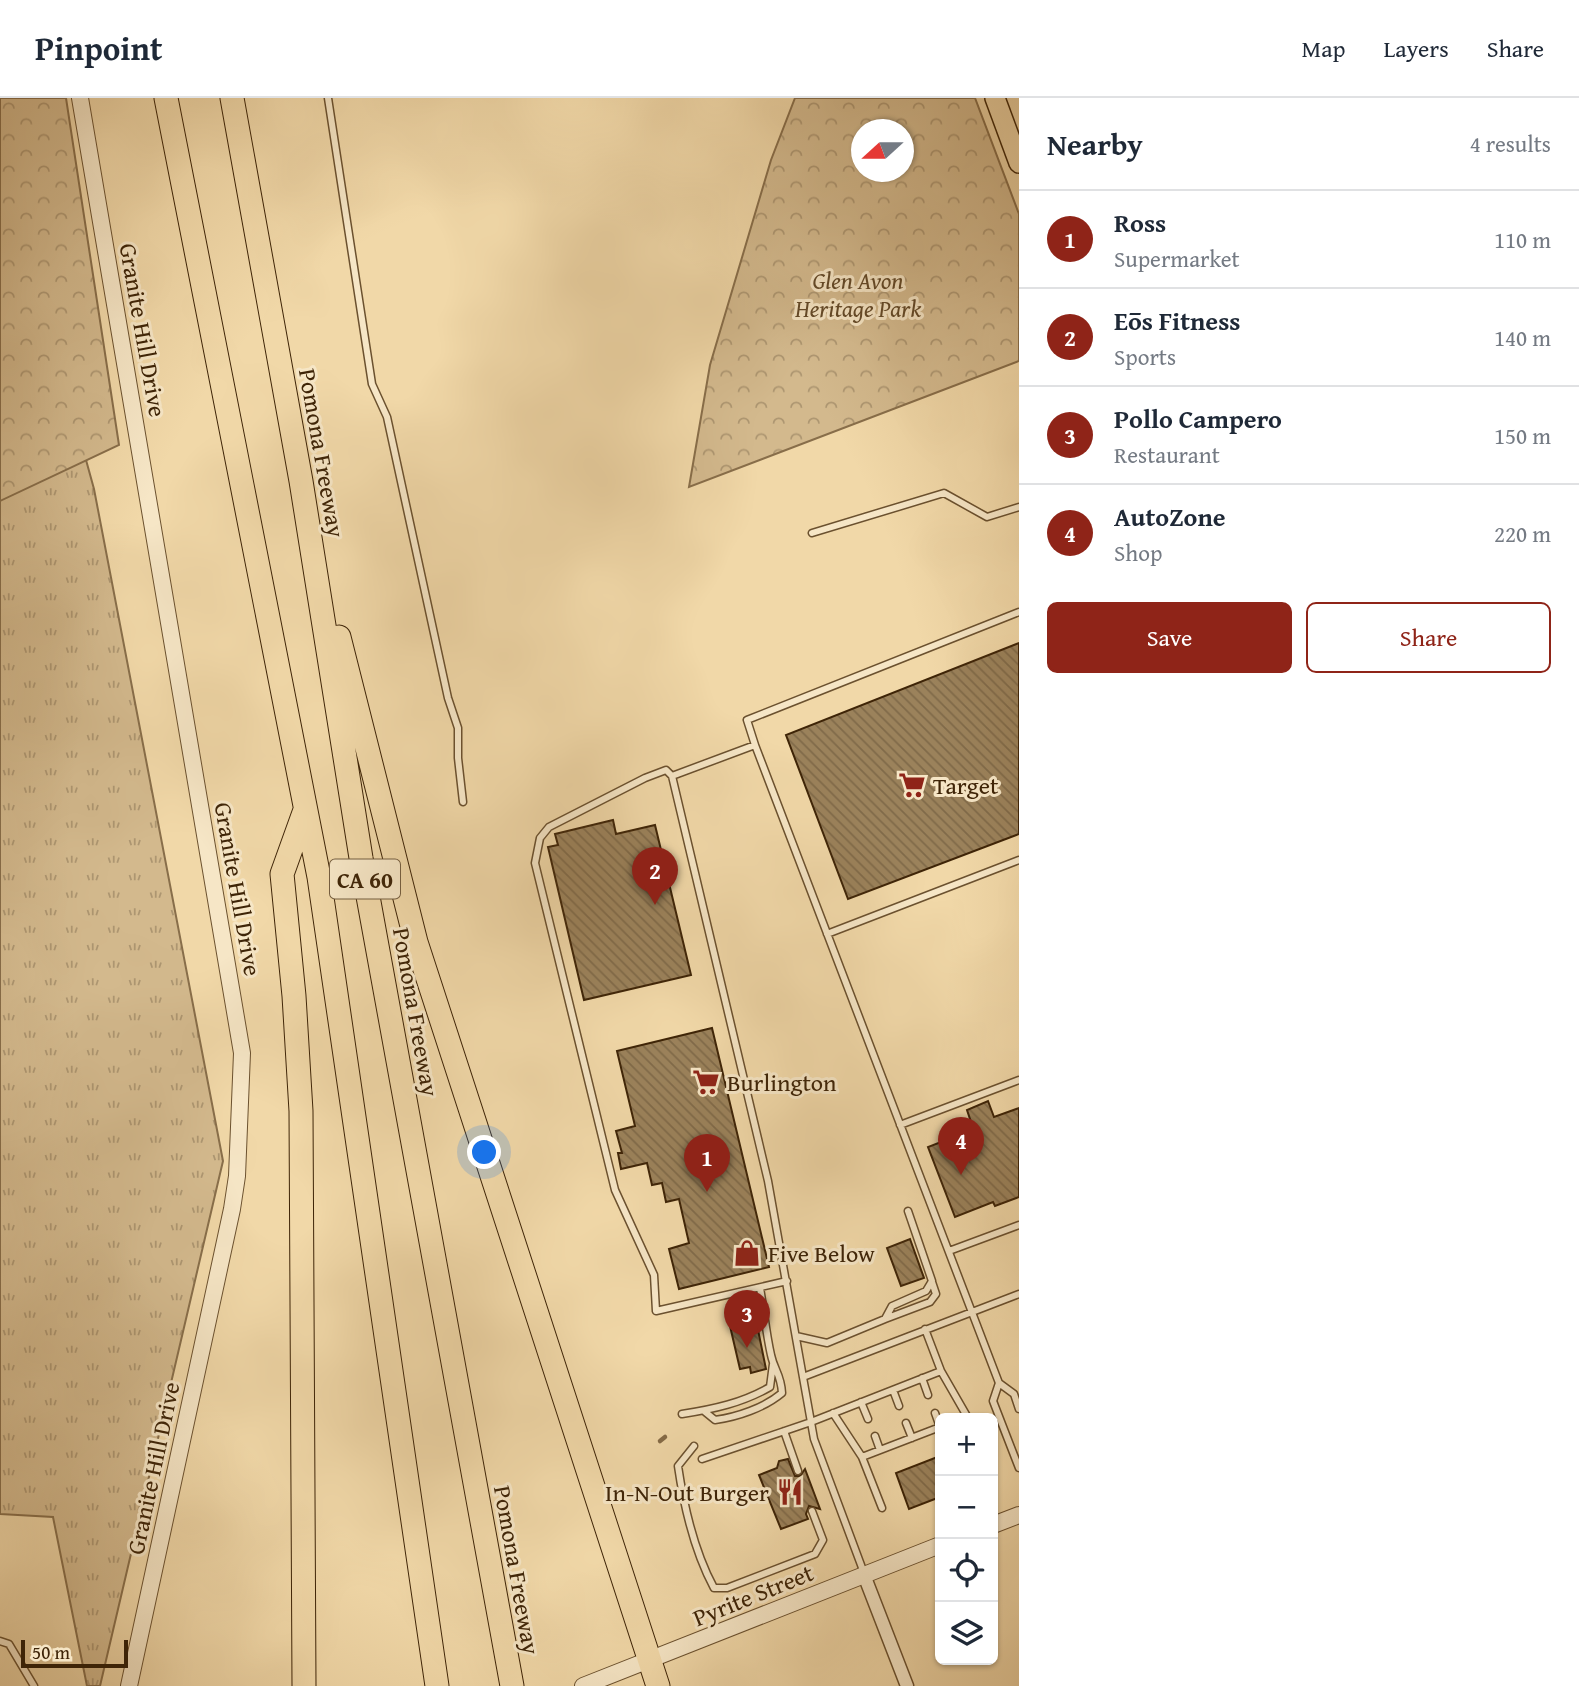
<!DOCTYPE html>
<html lang="en">
<head>
<meta charset="utf-8">
<style>
	body { margin:0; font-family:"Gentium Book Plus",serif; background:#f2f2f3; color:#1f2937 }
	.controls { position:absolute; right:21px; bottom:21px; display:grid; overflow:hidden; border-radius:10px; box-shadow:0 2px 5px #0004 }
	.controls button { width:63px; height:63px; display:grid; place-items:center; padding:0; border:0; border-bottom:2px solid #e0e1e3; background:#fff; color:#1f2937; font:35px sans-serif }
	.compass { position:absolute; left:851px; top:21px; width:63px; height:63px; border-radius:50%; background:#fff; box-shadow:0 2px 5px #0004; rotate:249deg }
	.scale { position:absolute; left:21px; bottom:18px; width:107px; box-sizing:border-box; padding-left:7px; border:4px solid #3e2407; border-top:0; font-size:19px; line-height:24px; white-space:nowrap; color:#3e2407; -webkit-text-stroke:5px #f6e6c6; paint-order:stroke }
	.you { position:absolute; left:485px; top:1055px; width:24px; height:24px; margin:-18px; border:5px solid #fff; border-radius:50%; background:#1a73e8; box-shadow:0 0 0 10px #1a73e833 }
	.badge { display:grid; place-items:center; width:46px; height:46px; border-radius:50%; background:#8f2418; color:#fff; font-size:23px; font-weight:700 }
	.pin { position:absolute; translate:-50% -58px; filter:drop-shadow(0 2px 4px #0008) }
	.pin::after { content:''; position:absolute; top:37px; width:24px; height:21px; background:inherit; clip-path:polygon(0 0,100% 0,50% 100%) }
	.list { margin:0; padding:0; list-style:none }
	h2 { display:flex; justify-content:space-between; align-items:center; height:91px; margin:0; padding:0 28px; font-size:30px }
	h2 small { font-size:23px; font-weight:400; color:#747a83 }
	.list li { display:grid; grid-template-columns:46px 1fr auto; gap:21px; align-items:center; box-sizing:border-box; height:98px; padding:0 28px; border-top:2px solid #e0e1e3 }
	.list b { display:block; font-size:26px; white-space:nowrap }
	.list p { margin:0; font-size:23px; white-space:nowrap; color:#747a83 }
	.list em { font-size:23px; font-style:normal; color:#747a83 }
	.actions { display:flex; gap:14px; padding:21px 28px }
	.actions a { flex:1; padding:16px 0; border:2px solid #8f2418; border-radius:10px; text-align:center; font-size:24px; color:#8f2418 }
	.actions .main { background:#8f2418; color:#fff }
	.icon { flex:none; width:38px; height:38px; fill:none; stroke:currentColor; stroke-width:2; stroke-linecap:round; stroke-linejoin:round }
	.map { position:relative; flex:none; width:1019px; height:1588px; overflow:hidden }
	header { display:flex; align-items:center; gap:42px; box-sizing:border-box; height:98px; padding:0 35px; background:#fff; border-bottom:2px solid #e0e1e3 }
	header strong { font-size:33px }
	nav { display:flex; gap:38px; margin-inline-start:auto; font-size:24px }
	main { display:flex }
	aside { flex:1; background:#fff }
	.map>svg:first-child { display:block }
	.grass { fill:url(#grass-tufts); stroke:#886e4a; stroke-width:2 }
	.park { fill:url(#park-crowns); stroke:#886e4a; stroke-width:2; fill-rule:evenodd }
	.lines { fill:none; stroke-linecap:round; stroke-linejoin:round }
	.stream { stroke:#856b47; stroke-width:4.5 }
	.building { fill:url(#building-back-hatch); stroke:#3e2407; stroke-width:2 }
	.service-casing { stroke:#6b512f; stroke-width:9 }
	.minor-casing { stroke:#6b512f; stroke-width:15 }
	.tertiary-casing { stroke:#6b512f; stroke-width:18 }
	.primary-casing { stroke:#3e2407; stroke-width:22 }
	.motorway-casing { stroke:#3e2407; stroke-width:25 }
	.service { stroke:#f6e6c6; stroke-width:6 }
	.minor { stroke:#f6e6c6; stroke-width:12 }
	.tertiary { stroke:#f6e6c6; stroke-width:16 }
	.primary { stroke:#f1d8a8; stroke-width:19 }
	.motorway { stroke:#f1d8a8; stroke-width:23 }
	.labels { text-anchor:middle; dominant-baseline:central; stroke-width:6; stroke-linejoin:round; paint-order:stroke }
	.shield { fill:#f6e6c6; stroke:#755e40; stroke-width:2 }
	.shield-label { font-size:23px; font-weight:bold; fill:#3e2407 }
	.park-label { font-size:24px; font-style:italic; fill:#634928; stroke:#f6e6c6 }
	.street-label { font-size:24px; fill:#3e2407; stroke:#f6e6c6 }
	.poi-label { font-size:24px; fill:#3e2407; stroke:#f6e6c6; text-anchor:start }
</style>
</head>
<body>
<header>
<strong>Pinpoint</strong>
<nav><a>Map</a><a>Layers</a><a>Share</a></nav>
</header>
<main>
<div class="map">
<svg width="1019" height="1588" viewBox="0 0 1019 1588">
	<defs>
		<pattern id="grass-tufts" width="24" height="20" patternUnits="userSpaceOnUse" patternTransform="scale(1.75)"><rect width="24" height="20" fill="#d3b98d"/><path d="M3 7l-1-3M5 7V3M7 7l1-3M15 17l-1-3M17 17v-4M19 17l1-3" fill="none" stroke="#ad9671"/></pattern>
		<pattern id="park-crowns" width="20" height="18" patternUnits="userSpaceOnUse" patternTransform="scale(1.75)"><rect width="20" height="18" fill="#d3b98d"/><path d="M2 6a3 3 0 1 1 6 0M12 15a3 3 0 1 1 6 0" fill="none" stroke="#ad9671"/></pattern>
		<pattern id="building-back-hatch" width="6" height="6" patternUnits="userSpaceOnUse" patternTransform="scale(1.75)"><rect width="6" height="6" fill="#9b825b"/><path d="M-1 5l2 2M0 0l6 6M5-1l2 2" fill="none" stroke="#806a49"/></pattern>
	</defs>
	<rect width="100%" height="100%" fill="#f1d8a8"/>
	<filter id="stains"><feTurbulence type="fractalNoise" baseFrequency=".00286" numOctaves="4"/><feColorMatrix values="0 0 0 0 .2 0 0 0 0 .09 0 0 0 0 .02 0 0 0 .5 -.17"/></filter>
	<radialGradient id="worn" r=".72"><stop offset=".6" stop-color="#630" stop-opacity="0"/><stop offset="1" stop-color="#630" stop-opacity=".3"/></radialGradient>
	<path class="grass" d="M0,216l64,66 30,109 129,672 -123,525h-13l-34,-169 -53,-3z"/>
	<path class="park" d="M0,0h66l53,347 -119,56z
		M795,0h180l44,116v147l-330,126 21,-122 61,-205zM862,32h42v42h-42z"/>
	<g class="lines">
		<path class="stream" d="M660,1343l5,-4"/>
	</g>
	<path class="building" d="M1019,545v191l-171,65 -62,-164z
		M613,722l3,14 39,-9 36,150 -107,25 -36,-153 10,-2 -3,-11z
		M712,930l57,239 -90,22 -10,-40 20,-6 -10,-44 -13,3 -4,-19 -10,2 -5,-22 -26,6 -3,-16h4l-6,-22 19,-5 -18,-75z
		M988,1003l6,16 25,-9v89l-24,9 -2,-4 -38,15 -27,-70 39,-15 -2,-4 7,-3 -5,-15z
		M910,1141l14,39 -23,8 -14,-38z
		M756,1222l10,49 -15,4 -1,-6 -10,2 -10,-43z
		M940,1358v41l-31,12 -13,-36z
		M788,1361l7,17h5l5,-7 15,40 -11,-3 -3,8 2,5 -27,10 -22,-54 18,-7 2,-7z"/>
	<g class="lines">
		<defs>
			<path id="service" d="M328,0l44,286 15,33 61,281 10,30v30l5,44
				M812,435l132,-40 43,24 32,-10
				M755,647l-8,-25 272,-108
				M672,678l83,-31 244,638 15,11 5,15
				M827,836l192,-74
				M900,1027l119,-45
				M949,1153l70,-26
				M787,1183l-131,30 -2,-36 -39,-85 -80,-327 5,-25 9,-11 96,-49 21,-8 6,6 96,405 46,258 50,134
				M885,1221l45,-17 6,-8 -4,-12
				M925,1231l16,42 27,47
				M796,1238l31,7 58,-24 7,-13 34,-15 6,-10 -24,-70
				M803,1279l216,-83
				M922,1280l6,17
				M999,1285l-6,18 26,67
				M893,1292l6,16
				M861,1304l7,17
				M704,1313l11,9c22,-3 49,-12 67,-27 -1,-19 -8,-23 -11,-38 -5,-22 -7,-45 -11,-67
				M833,1315l29,44 20,51
				M935,1315l5,14
				M682,1316c32,-5 60,-11 88,-27l3,-23
				M906,1325l6,15
				M784,1333l14,40
				M875,1338l5,14
				M694,1348l-16,20c6,41 16,85 36,122h13l88,-34 8,-14 -11,-29
				M862,1359l78,-30
				M702,1361l109,-37 130,-51
				M0,1543l9,3 25,42"/>
			<path id="minor" d="M864,1477l43,111"/>
			<path id="tertiary" d="M80,0l162,955 -5,123 -5,33 -103,477
				M993,1427l26,-10
				M583,1588l357,-141"/>
			<path id="primary" d="M995,0l24,65"/>
			<path id="motorway" d="M166,0l153,779 118,809
				M232,0l69,383 60,377 151,828
				M339,539l77,305 242,744
				M304,1588l-3,-575 -7,-115 -12,-122 23,-64"/>
		</defs>
		<use href="#service" class="service-casing"/>
		<use href="#minor" class="minor-casing"/>
		<use href="#tertiary" class="tertiary-casing"/>
		<use href="#primary" class="primary-casing"/>
		<use href="#motorway" class="motorway-casing"/>
		<use href="#service" class="service"/>
		<use href="#minor" class="minor"/>
		<use href="#tertiary" class="tertiary"/>
		<use href="#primary" class="primary"/>
		<use href="#motorway" class="motorway"/>
	</g>
	<defs>
		<symbol id="supermarket-bare" viewBox="-9 -9 18 18"><path d="M-6-5.5h2.5l.6 2H6L4.5 2H-2.5L-4.4-4H-6ZM-1.5 3.2a1.3 1.3 0 1 0 .1 0ZM3 3.2a1.3 1.3 0 1 0 .1 0Z" fill="#8f2418" stroke="#f6e6c6" stroke-width="2.5" paint-order="stroke"/></symbol>
		<symbol id="shop-bare" viewBox="-9 -9 18 18"><path d="M-5-2.5h2.3a2.7 3.5 0 0 1 5.4 0H5L5.5 6h-11ZM-1.5-2.5h3a1.5 2.3 0 0 0-3 0Z" fill="#8f2418" stroke="#f6e6c6" stroke-width="2.5" paint-order="stroke"/></symbol>
		<symbol id="restaurant-bare" viewBox="-9 -9 18 18"><path d="M-5-6h1v4h1v-4h1v4h1v-4h1v5L-1.5 .5V6h-2V.5L-5-1ZM5-6V6H3V1.5H1.5Q1.5-4 5-6Z" fill="#8f2418" stroke="#f6e6c6" stroke-width="2.5" paint-order="stroke"/></symbol>
	</defs>
	<g fill-rule="evenodd">
		<use href="#supermarket-bare" x="893" y="668" width="38" height="38"/>
		<use href="#supermarket-bare" x="687" y="965" width="38" height="38"/>
		<use href="#shop-bare" x="728" y="1136" width="38" height="38"/>
		<use href="#restaurant-bare" x="771" y="1375" width="38" height="38"/>
	</g>
	<g class="labels">
		<rect class="shield" x="330" y="761.5" width="70" height="39" rx="5"/>
		<g class="shield-label">
			<text x="365" y="781">CA 60</text>
		</g>
		<g class="park-label">
			<text x="858" y="182">Glen Avon<tspan x="858" dy="28">Heritage Park</tspan></text>
		</g>
		<g class="street-label">
			<text transform="translate(143 232) rotate(80)">Granite Hill Drive</text>
			<text transform="translate(322 355) rotate(80)">Pomona Freeway</text>
			<text transform="translate(238 791) rotate(80)">Granite Hill Drive</text>
			<text transform="translate(416 914) rotate(80)">Pomona Freeway</text>
			<text transform="translate(153 1370) rotate(-78)">Granite Hill Drive</text>
			<text transform="translate(517 1472) rotate(80)">Pomona Freeway</text>
			<text transform="translate(753 1497) rotate(-22)">Pyrite Street</text>
		</g>
		<g class="poi-label">
			<text x="933" y="687">Target</text>
			<text x="727" y="984">Burlington</text>
			<text x="768" y="1155">Five Below</text>
			<text x="769" y="1394" text-anchor="end">In-N-Out Burger</text>
		</g>
	</g>
	<rect width="100%" height="100%" filter="url(#stains)"/>
	<rect width="100%" height="100%" fill="url(#worn)"/>
</svg>
<div class="controls">
<button>+</button>
<button>−</button>
<button><svg class="icon" aria-label="locate" viewBox="0 0 24 24"><circle cx="12" cy="12" r="6"/><path d="M12 2v4M12 18v4M2 12h4M18 12h4"/></svg></button>
<button><svg class="icon" aria-label="layers" viewBox="0 0 24 24"><path d="M12 4l9 5-9 5-9-5zM3 14l9 5 9-5"/></svg></button>
</div>
<svg class="compass" viewBox="-18 -18 36 36"><path d="M0-13l5 13h-10z" fill="#e53935"/><path d="M0 13l5-13h-10z" fill="#747a83"/></svg>
<div class="scale">50 m</div>
<div class="you"></div>
<div class="pin badge" style="left:707px;top:1094px">1</div>
<div class="pin badge" style="left:655px;top:807px">2</div>
<div class="pin badge" style="left:747px;top:1250px">3</div>
<div class="pin badge" style="left:961px;top:1077px">4</div>
</div>
<aside>
<h2>Nearby<small>4 results</small></h2>
<ul class="list">
<li><span class="badge">1</span><div><b>Ross</b><p>Supermarket</p></div><em>110 m</em></li>
<li><span class="badge">2</span><div><b>Eōs Fitness</b><p>Sports</p></div><em>140 m</em></li>
<li><span class="badge">3</span><div><b>Pollo Campero</b><p>Restaurant</p></div><em>150 m</em></li>
<li><span class="badge">4</span><div><b>AutoZone</b><p>Shop</p></div><em>220 m</em></li>
</ul>
<div class="actions"><a class="main">Save</a><a>Share</a></div>
</aside>
</main>
</body>
</html>
